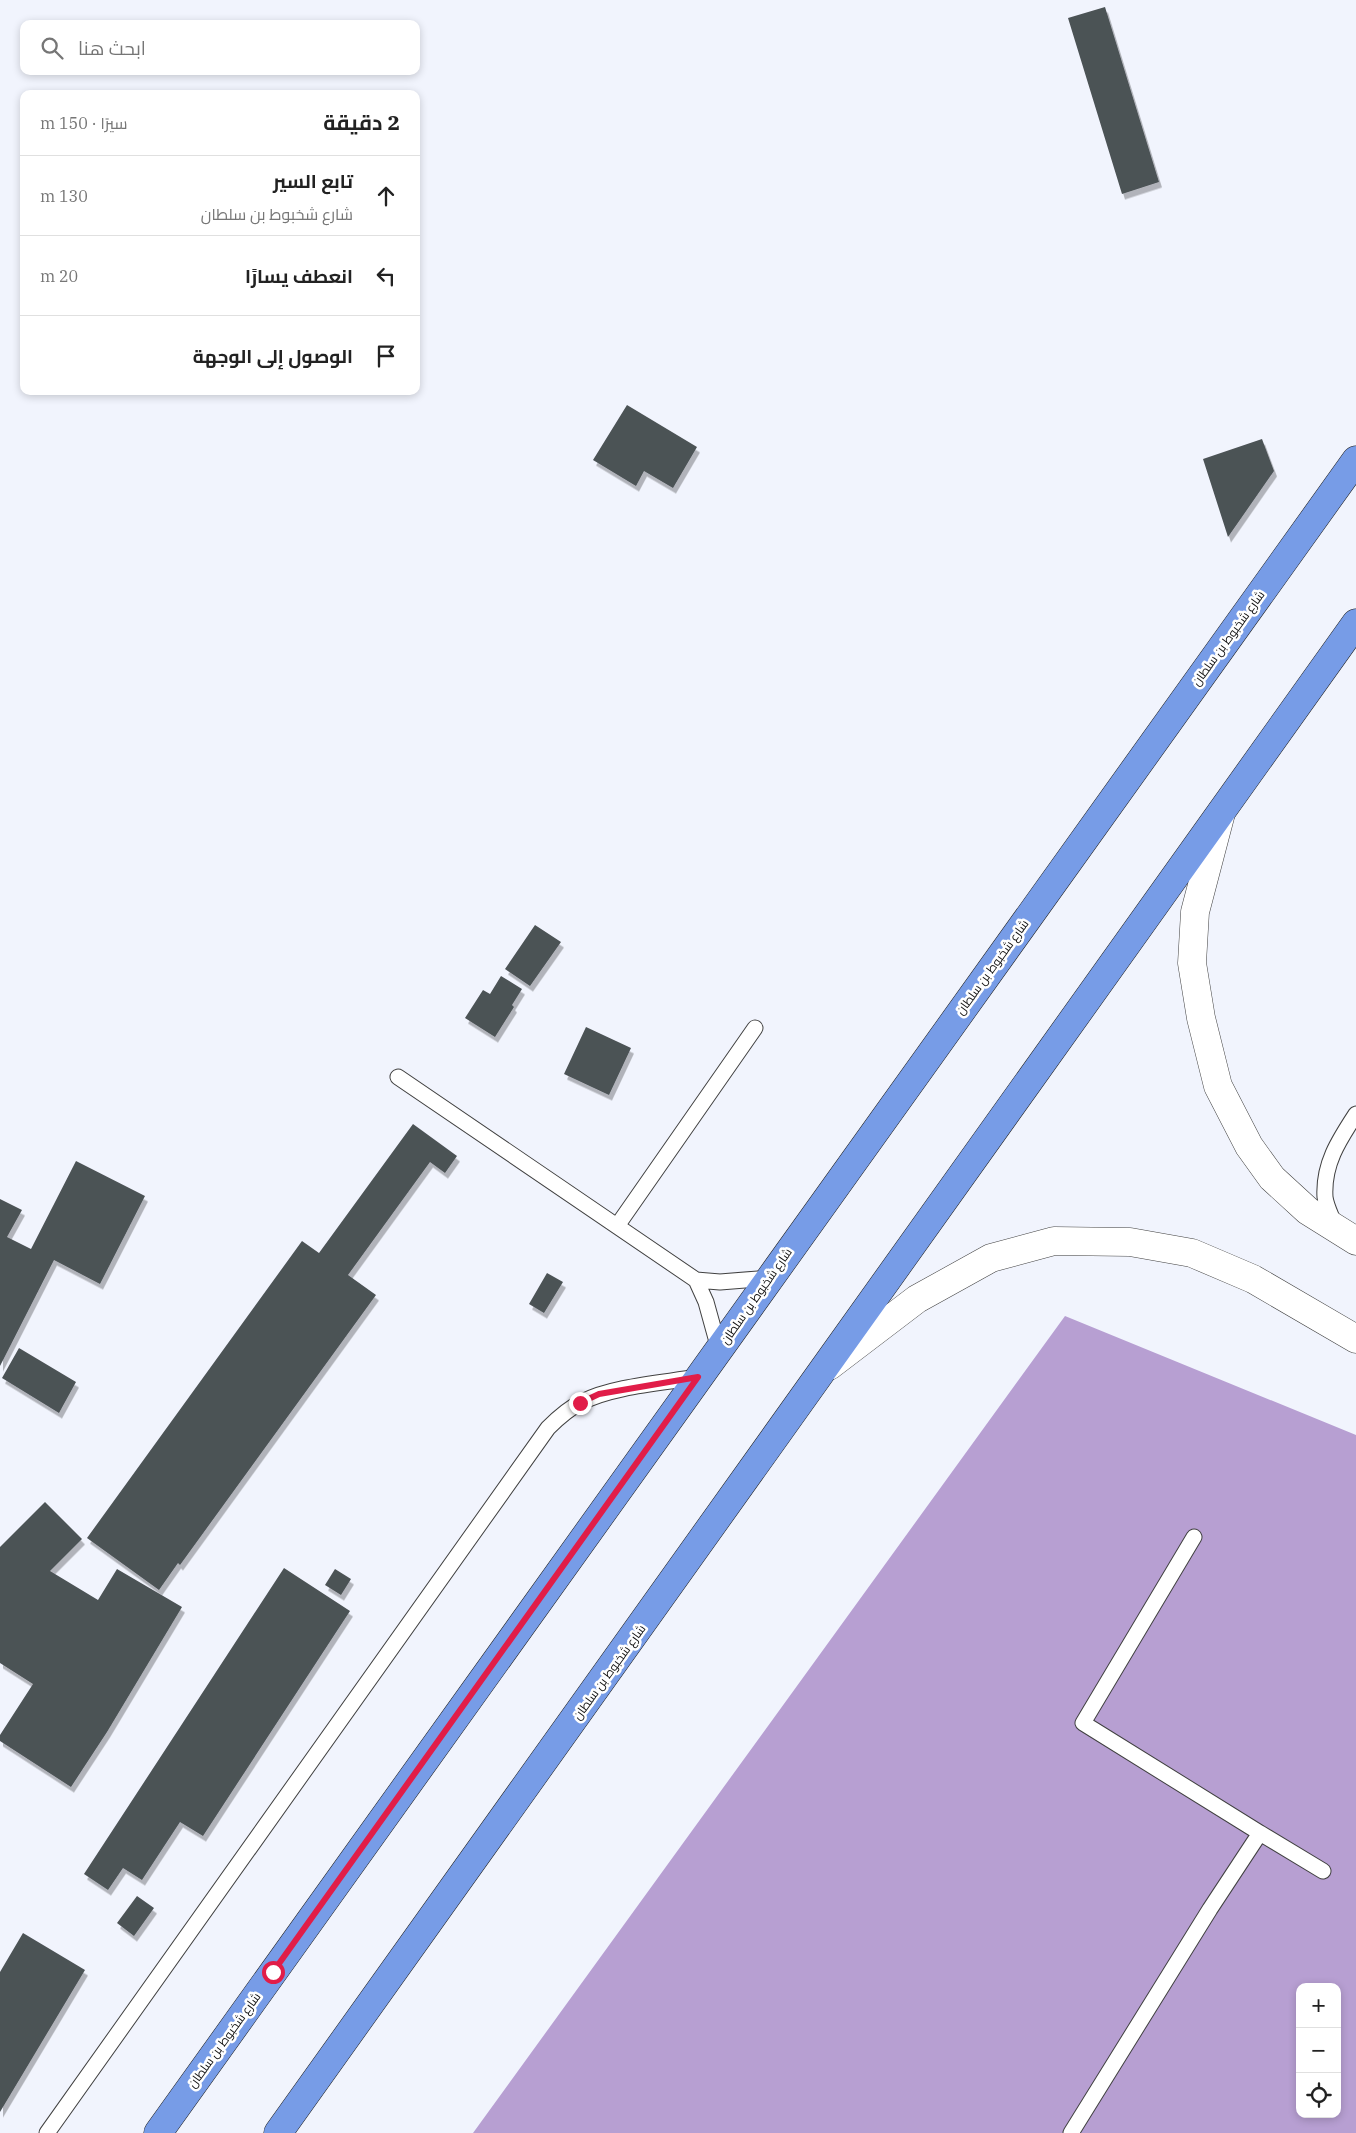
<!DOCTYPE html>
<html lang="ar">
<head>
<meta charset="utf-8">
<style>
	body { margin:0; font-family:"IBM Plex Serif",Cairo,serif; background:#f2f2f2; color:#222; direction:rtl }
	.controls { position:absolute; right:15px; bottom:15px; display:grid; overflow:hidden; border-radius:10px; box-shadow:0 2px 8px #0003 }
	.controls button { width:45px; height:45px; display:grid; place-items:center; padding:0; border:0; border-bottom:1px solid #e0e0e0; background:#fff; color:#222; font:25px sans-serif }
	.stop { position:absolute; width:15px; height:15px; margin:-11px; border:4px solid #e11d48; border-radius:50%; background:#fff }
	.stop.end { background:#e11d48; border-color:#fff; box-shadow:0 1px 5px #0008 }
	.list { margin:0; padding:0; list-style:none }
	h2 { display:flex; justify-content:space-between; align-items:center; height:65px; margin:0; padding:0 20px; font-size:21px }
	h2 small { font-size:16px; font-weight:400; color:#767676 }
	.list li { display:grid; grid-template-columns:32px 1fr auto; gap:15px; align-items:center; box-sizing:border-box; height:80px; padding:0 20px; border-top:1px solid #e0e0e0 }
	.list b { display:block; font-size:19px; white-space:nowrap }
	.list p { margin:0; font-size:16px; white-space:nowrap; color:#767676 }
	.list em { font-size:16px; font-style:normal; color:#767676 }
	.icon { flex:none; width:28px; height:28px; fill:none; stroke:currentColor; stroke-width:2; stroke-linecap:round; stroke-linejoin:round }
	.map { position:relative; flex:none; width:1356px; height:2133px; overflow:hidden; direction:ltr }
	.search { position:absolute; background:#fff; box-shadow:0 2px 8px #0003; left:20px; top:20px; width:400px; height:55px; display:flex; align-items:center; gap:12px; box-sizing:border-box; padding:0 18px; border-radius:10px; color:#767676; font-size:19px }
	.panel { position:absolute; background:#fff; box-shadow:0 2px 8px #0003; left:20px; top:90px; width:400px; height:305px; border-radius:10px; direction:rtl }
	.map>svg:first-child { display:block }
	.forest { fill:#b79fd2; fill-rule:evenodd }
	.building { fill:#4c5255; filter:url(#shadow) }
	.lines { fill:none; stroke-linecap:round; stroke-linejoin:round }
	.service-casing { stroke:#414141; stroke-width:17 }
	.tertiary-casing { stroke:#414141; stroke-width:29 }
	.primary-casing { stroke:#1f1f1f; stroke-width:29 }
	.service { stroke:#fff; stroke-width:15 }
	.tertiary { stroke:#fff; stroke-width:28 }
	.primary { stroke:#779ce7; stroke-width:28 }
	.route { stroke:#e11d48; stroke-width:6 }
	.labels { text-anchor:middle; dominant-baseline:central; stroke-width:5; stroke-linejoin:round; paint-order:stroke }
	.street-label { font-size:12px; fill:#0e0e0e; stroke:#fff }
</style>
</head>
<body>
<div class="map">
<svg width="1356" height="2133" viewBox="0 0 1356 2133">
	<defs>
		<filter id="shadow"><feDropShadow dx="3" dy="5.5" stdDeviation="0" flood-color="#0004"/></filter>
	</defs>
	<rect width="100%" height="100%" fill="#f1f4fd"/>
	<path class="forest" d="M1065,1316l291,119v698h-883zM1300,1987h37v127h-37z"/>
	<path class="building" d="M1105,7l54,175 -37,12 -54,-176z
		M627,405l70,42 -24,41 -29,-17 -8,15 -43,-26z
		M1262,439l12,32 -46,66 -25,-78z
		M535,925l26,17 -31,44 -25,-17z
		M501,976l21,13 -10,16 2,2 -19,30 -30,-19 18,-28 7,4z
		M586,1027l45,21 -22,47 -45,-21z
		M413,1124l44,32 -12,17 -15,-11 -82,113 28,20 -196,270 -2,-2 -19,27 -72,-52 215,-297 17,12z
		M76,1161l69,35 -45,88 -46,-24 -54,106v-167l22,11 -15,27 24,12z
		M547,1273l16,9 -19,31 -15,-9z
		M19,1348l57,34 -17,31 -57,-35z
		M45,1502l37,37 -32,32 48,29 19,-31 65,38 -75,125 -36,55 -71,-46v-6l33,-51 -33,-21v-116z
		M284,1568l66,43 -147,225 -23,-14 -38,58 -19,-12 -15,22 -24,-16z
		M335,1569l16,10 -10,16 -16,-10z
		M137,1896l17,12 -20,28 -17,-13z
		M23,1933l62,37 -85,142v-140z"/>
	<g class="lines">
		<defs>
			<path id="service" d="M398,1077l298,203 24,2 49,-4
				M617,1226l138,-198
				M1335,1226c-3,-9 -9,-20 -10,-29 -2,-33 14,-57 31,-83
				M696,1280l10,22 13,47
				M1194,1537l-111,186 177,110
				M47,2133l501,-705c10,-10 21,-20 34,-26 31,-16 81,-19 116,-25
				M1071,2133l139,-224 50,-76 63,38"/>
			<path id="tertiary" d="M1221,813l-26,99 -3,51 9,55 17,68 31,60 23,32 36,33 48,30
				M829,1366l88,-67 74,-41 63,-17 76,1 62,11 61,26 103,60"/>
			<path id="primary" d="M158,2133l1198,-1673
				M278,2133l1078,-1510"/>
		</defs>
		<use href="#service" class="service-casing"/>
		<use href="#tertiary" class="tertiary-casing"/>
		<use href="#primary" class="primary-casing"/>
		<use href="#service" class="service"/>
		<use href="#tertiary" class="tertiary"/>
		<use href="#primary" class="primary"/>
	</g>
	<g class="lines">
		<path class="route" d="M273,1972l425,-595 -99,17 -19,9"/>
	</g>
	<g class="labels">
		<g class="street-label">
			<text transform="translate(1228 638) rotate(-54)">شارع شخبوط بن سلطان</text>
			<text transform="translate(992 967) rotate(-54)">شارع شخبوط بن سلطان</text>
			<text transform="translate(756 1296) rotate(-55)">شارع شخبوط بن سلطان</text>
			<text transform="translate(609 1672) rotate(-54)">شارع شخبوط بن سلطان</text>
			<text transform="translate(224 2040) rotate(-54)">شارع شخبوط بن سلطان</text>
		</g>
	</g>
</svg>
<div class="controls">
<button>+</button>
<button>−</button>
<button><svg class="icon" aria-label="locate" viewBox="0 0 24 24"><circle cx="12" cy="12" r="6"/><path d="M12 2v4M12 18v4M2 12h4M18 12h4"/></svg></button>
</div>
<div class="stop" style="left:273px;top:1972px"></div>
<div class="stop end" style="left:580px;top:1403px"></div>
<div class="search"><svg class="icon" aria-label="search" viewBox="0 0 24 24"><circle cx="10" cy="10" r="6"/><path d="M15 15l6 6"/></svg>ابحث هنا</div>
<section class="panel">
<h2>2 دقيقة<small>سيرًا · 150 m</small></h2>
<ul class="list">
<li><svg class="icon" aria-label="ahead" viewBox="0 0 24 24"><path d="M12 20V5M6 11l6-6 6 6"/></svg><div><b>تابع السير</b><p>شارع شخبوط بن سلطان</p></div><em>130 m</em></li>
<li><svg class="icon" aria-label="left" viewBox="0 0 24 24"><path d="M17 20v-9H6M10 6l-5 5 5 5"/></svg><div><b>انعطف يسارًا</b></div><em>20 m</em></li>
<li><svg class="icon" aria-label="arrive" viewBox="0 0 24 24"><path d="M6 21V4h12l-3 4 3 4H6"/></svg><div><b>الوصول إلى الوجهة</b></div></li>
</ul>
</section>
</div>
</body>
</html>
